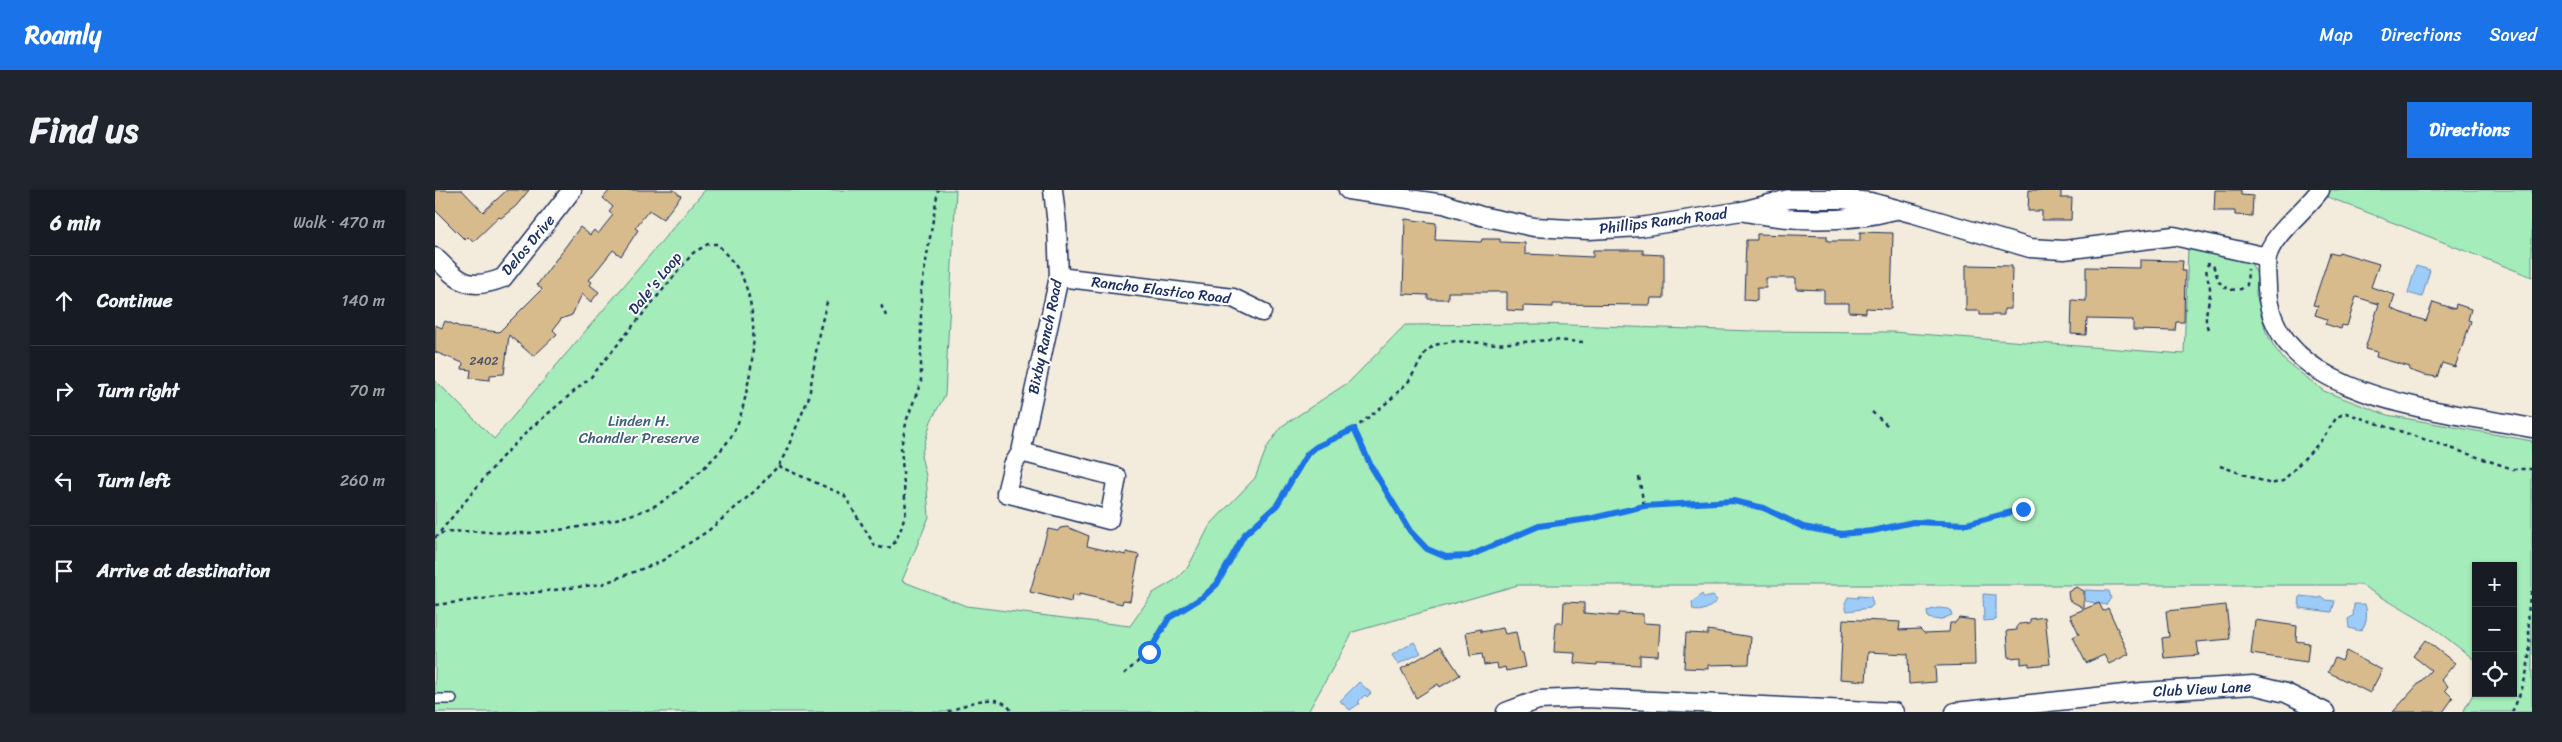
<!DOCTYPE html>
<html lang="en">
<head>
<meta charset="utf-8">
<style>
	body { margin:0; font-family:Sriracha,sans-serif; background:#20242c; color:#f1f3f6 }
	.controls { position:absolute; right:15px; bottom:15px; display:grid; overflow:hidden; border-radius:0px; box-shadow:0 1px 4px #0004 }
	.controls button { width:45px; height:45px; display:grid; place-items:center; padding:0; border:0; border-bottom:1px solid #363941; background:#171b24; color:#f1f3f6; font:25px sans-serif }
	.stop { position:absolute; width:15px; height:15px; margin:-11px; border:4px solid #1a73e8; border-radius:50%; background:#fff }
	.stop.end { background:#1a73e8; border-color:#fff; box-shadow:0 1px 5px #0008 }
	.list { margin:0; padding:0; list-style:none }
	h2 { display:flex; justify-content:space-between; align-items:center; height:65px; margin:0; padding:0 20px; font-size:21px }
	h2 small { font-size:16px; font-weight:400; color:#9ea1a6 }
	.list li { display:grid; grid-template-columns:32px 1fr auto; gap:15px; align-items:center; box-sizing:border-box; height:90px; padding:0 20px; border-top:1px solid #363941 }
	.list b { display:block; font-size:19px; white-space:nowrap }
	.list em { font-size:16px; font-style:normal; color:#9ea1a6 }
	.icon { flex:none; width:28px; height:28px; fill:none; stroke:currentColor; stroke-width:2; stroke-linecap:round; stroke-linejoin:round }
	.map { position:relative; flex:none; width:2097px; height:522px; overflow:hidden; border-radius:0px }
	header { display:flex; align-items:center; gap:30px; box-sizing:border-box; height:70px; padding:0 25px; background:#1a73e8; color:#fff }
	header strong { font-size:24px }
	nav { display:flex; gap:28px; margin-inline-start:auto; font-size:18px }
	.intro { display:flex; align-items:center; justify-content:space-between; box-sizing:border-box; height:120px; padding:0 30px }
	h1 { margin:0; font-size:35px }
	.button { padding:12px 22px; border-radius:0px; background:#1a73e8; color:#fff; font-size:18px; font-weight:700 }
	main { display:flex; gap:30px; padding:0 30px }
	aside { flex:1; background:#171b24; border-radius:0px; box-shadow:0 1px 4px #0004 }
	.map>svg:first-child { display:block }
	.green { fill:#a4ecb9; stroke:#608e8c }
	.water { fill:#9dccf9; stroke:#698dbb }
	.building { fill:#d7bb8c; stroke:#1b2f5e }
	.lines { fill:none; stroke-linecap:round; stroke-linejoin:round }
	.service-casing { stroke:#1b2f5e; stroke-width:12 }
	.minor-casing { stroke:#1b2f5e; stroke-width:21 }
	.path { stroke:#1b2f5e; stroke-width:2.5; stroke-dasharray:4 4; stroke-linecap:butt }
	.service { stroke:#fff; stroke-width:9 }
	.minor { stroke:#fff; stroke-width:18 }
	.route { stroke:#1a73e8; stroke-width:6 }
	.labels { text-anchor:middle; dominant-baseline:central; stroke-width:4; stroke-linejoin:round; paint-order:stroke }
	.number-label { font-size:12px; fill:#4a526a }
	.street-label { font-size:15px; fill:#1b2f5e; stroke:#fff }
	.park-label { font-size:15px; fill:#3d5e75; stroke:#fff }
</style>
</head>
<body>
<header>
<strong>Roamly</strong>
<nav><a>Map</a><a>Directions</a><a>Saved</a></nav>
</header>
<div class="intro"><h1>Find us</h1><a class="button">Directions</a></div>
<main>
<aside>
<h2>6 min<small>Walk · 470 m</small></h2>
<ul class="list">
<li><svg class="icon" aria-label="ahead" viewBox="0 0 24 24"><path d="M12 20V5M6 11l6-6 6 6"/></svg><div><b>Continue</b></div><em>140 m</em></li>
<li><svg class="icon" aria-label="right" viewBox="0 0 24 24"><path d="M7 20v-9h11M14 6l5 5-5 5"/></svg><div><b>Turn right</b></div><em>70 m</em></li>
<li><svg class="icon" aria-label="left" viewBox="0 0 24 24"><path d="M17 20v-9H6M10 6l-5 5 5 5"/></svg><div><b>Turn left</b></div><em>260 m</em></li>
<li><svg class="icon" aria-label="arrive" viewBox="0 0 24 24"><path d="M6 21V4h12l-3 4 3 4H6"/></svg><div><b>Arrive at destination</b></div></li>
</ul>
</aside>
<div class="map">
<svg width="2097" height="522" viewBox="0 0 2097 522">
	<rect width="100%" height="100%" fill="#f3ebdc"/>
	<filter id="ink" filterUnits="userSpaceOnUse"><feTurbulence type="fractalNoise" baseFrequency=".02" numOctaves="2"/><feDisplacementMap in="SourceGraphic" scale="10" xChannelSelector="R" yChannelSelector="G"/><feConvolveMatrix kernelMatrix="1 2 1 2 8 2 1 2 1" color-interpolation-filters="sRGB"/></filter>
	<g filter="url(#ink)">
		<path class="green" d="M270,0h251l-11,205 -14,26 -10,35 5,20 3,41 -27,64 64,25 164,20 23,-33 22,-13 13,-13 22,-42 45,-47 12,-31 15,-21 67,-44 56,-57 133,-1 216,7 138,1 292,22 4,-106 57,11 6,4 6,11 -1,20 10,38 9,16 10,13 39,30 63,24 145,26v271h-69l13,-23v4h37v-127h-37v95l-45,-35 -70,-41h-843l-165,47 -45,80h-873v-332l59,59z
			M1895,0h202v87l-204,-80z"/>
		<path class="water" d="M1981,76l14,4 -8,27 -14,-4z
			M1650,400l24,1 2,7 -5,7 -21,-4z
			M1267,404l2,4 9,-2 4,4c-5,7 -15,13 -24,10l-1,-7z
			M1548,404l13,1v25l-12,1z
			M1423,406l13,1 2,8 -3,3 -23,3 -2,-8 3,-6 10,1z
			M1865,406l19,2 3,-1 3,3 10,1 -3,11 -33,-4z
			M1919,414h11c3,9 2,21 -5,27l-11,-3 -1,-9 5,-3z
			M1503,418l11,1 3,6 -13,5 -11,-2 -1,-7z
			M979,452l7,11 -23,11 -6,-9z
			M924,492l12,11 -4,4 -2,-2 -7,7 2,1 -10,7 -10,-9z"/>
		<path class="building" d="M0,0h27l21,22 24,-22h22l-13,16 -15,12 -2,-1 -26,25 -5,-5 -3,3 -30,-30z
			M175,0h64l7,6 -18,23 -14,-9 -14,18 3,2 -17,26 -8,-6 -24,30 3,2 -2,3 9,7 -8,10 -9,-8 -10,21 -11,4 -8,11 4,4 -21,20 -3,2 -24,-21 -5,39 -14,1v5l-20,-2 1,-8 -9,-1 1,-6 -28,-11v-27l7,3 3,-7 18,7 36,4 43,-43 -5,-4 43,-58 10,8 4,-5 4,4 7,-9 8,-10 -4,-3 4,-5 -10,-9z
			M1594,0h32v8h11l-1,22h-29v-9h-14z
			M1780,0h26v5l12,1 -1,20 -17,-1v-4h-21z
			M970,29l31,4 -1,17 46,2 1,-3h18v3l25,1v11l68,3v-7h50v4l21,1v43h-13l-1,7 -97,-1v3l-30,-1v5l-16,-1v-18h-59v7h-20v-4l-25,-1z
			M1425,42l33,1 -2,76 -25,-1v5l-17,-1v-9h-25v-13l-28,-1v-11h-30v10h-9v13l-13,-1 2,-60h11v-6l70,2v5h33z
			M1904,62l40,12 -8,23 24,8 -4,13 8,4 27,9 7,-19 22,7 1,-5 15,5 -3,11 3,1 -16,46 -13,-4 -5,14 -13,-2 -15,-5 1,-3 -34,-10 1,-5 -12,-3 14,-45 -23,-7 -9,29 -5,-1 -1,4 -16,-5 2,-5 -12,-4 3,-9 -5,-1 17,-52 8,2z
			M1705,70l43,1 -1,10h3l-1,51h-8l-1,9 -42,-1v-10l-46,-1 -1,16 -15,-1 1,-34 14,1v-34l54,1z
			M1531,75l46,1 -1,43h-7v6h-24v-4h-14z
			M632,337l22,9 -2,10 39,9v-3l13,3 -9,46 -7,-1 -1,4 -43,-10v3l-7,-2 -1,7 -41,-10 18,-63 10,2 2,-3z
			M1641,397l8,4v17l-15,-8 -1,-8z
			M1129,412l20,1v10l34,3v-3l25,1v9l17,1 -2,32 -18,-1v10l-43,-2v2l-23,-2 1,-10 -21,-1 2,-29h7z
			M1664,413l4,8 5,-3 21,46 -20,10 -5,-9 -18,8 -13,-26 6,-3 -9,-19z
			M1791,415l4,34 -33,3 2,13 -35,3 -2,-20 7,-1 -3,-26z
			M1610,427l5,47 -21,2v-3l-8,1v-7l-12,1 -2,-27 10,-1v-4l2,-2 11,-1v-4z
			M1524,428l15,2 1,45 -40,1 1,16 -27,2 -1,-30 -40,-2 -2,29 -26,-2 3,-60 57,3 -1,8 21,-1 4,4 25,-1 1,-9h5z
			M1820,430l42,6 -1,15 13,2 -2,19 -56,-8z
			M1068,438l2,6 11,-2 4,20 3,1 3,14 -20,4 -1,-4 -7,2 -1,-6 -13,2 -2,-11 -12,2 -4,-24 15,-3v3z
			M1273,440l43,7 -2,27 -41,1v4l-24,-1 2,-35 22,1z
			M1990,450l30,23 -14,17 7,6 -3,4 8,8 -10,14h-50l38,-42 -18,-14z
			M1006,456l19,29 -20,12 -2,-3 -22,14 -15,-29z
			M1911,461l36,19 -12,23 -42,-21 7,-14 7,3z"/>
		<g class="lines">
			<defs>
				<path id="service" d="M0,509h17"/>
				<path id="minor" d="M913,0l96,14 37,12 53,11 55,3 51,-3 102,-16 47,-12h52l29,3 45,12 115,34 34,2 110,-14 93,21
					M1885,0c-13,19 -49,45 -53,68 -2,9 0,21 0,31 6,112 182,122 265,139
					M1310,22c50,10 100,11 150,-2
					M0,67c24,24 32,35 68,21l69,-88
					M624,87l174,21 29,14
					M586,262l-8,13 -7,28 103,27 8,-43 -96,-25 38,-175 -2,-52 -4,-35
					M1071,522l32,-12 48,-2 308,14
					M1520,522l188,-20 110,-7 33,8 39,19"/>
			</defs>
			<use href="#service" class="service-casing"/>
			<use href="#minor" class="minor-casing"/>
			<path class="path" d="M446,115l6,13
				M1773,139c-6,-14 3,-26 2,-41 -1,-9 -6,-15 -2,-24l5,1 6,17 10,8 12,-1 6,-4 1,-16
				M1437,222l16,14
				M919,239l17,37 39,65 17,18 19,8 23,-1 70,-30 50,-7 55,-13 89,-5 31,8 39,18 38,6 31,-2 42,-9 53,2 56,-15
				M343,276l66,29 31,51 8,2 9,-1 8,-15 6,-21 -5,-64 6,-28 14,-37v-91l17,-101
				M1785,276l51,18 12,-3 37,-39 17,-25 9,-4 167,56h19
				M1204,287l5,29
				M0,348l65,-79 30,-30 61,-52 102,-124 15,-9h10c6,9 16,18 21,27 17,30 17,75 10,107 -4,22 -9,50 -24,67 -15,19 -44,45 -65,58 -30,17 -100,29 -135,30 -29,1 -59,-5 -87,1
				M0,415l167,-21 58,-22 48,-31 48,-41 22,-24 7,-12 24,-57 10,-64 9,-35
				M689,484l25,-22 20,-34 34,-21 14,-13 27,-49 33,-30 33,-54 44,-22 36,-29 19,-19 16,-28 9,-8 22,-4 41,3 53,-4 33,2
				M513,522c18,-8 52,-23 64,0
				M2077,522c9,-18 15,-36 17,-56 2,-22 -4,-44 3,-66"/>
			<use href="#service" class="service"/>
			<use href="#minor" class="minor"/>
		</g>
	</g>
	<g class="lines" filter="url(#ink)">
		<path class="route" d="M714,462l20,-34 34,-21 14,-13 27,-49 33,-30 30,-51 9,-7 38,-18 17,37 39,65 17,18 19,8 23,-1 70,-30 50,-7 55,-13 89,-5 31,7 39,19 38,7 31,-3 41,-9 54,2 56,-15"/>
	</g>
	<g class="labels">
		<g class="number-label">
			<text x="49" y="171">2402</text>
		</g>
		<g class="street-label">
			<text transform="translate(1228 31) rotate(-7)">Phillips Ranch Road</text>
			<text transform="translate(93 55) rotate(-50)">Delos Drive</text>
			<text transform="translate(220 93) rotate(-51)">Dale's Loop</text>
			<text transform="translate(726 100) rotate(7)">Rancho Elastico Road</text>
			<text transform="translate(610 147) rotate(-78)">Bixby Ranch Road</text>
			<text transform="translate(1767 499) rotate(-3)">Club View Lane</text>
		</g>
		<g class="park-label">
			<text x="204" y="231">Linden H.<tspan x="204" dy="17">Chandler Preserve</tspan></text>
		</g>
	</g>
</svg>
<div class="controls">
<button>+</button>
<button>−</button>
<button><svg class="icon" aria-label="locate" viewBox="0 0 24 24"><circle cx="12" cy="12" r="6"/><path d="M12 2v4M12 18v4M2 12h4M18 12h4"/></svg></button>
</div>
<div class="stop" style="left:714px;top:462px"></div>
<div class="stop end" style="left:1588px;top:319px"></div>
</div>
</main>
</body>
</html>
